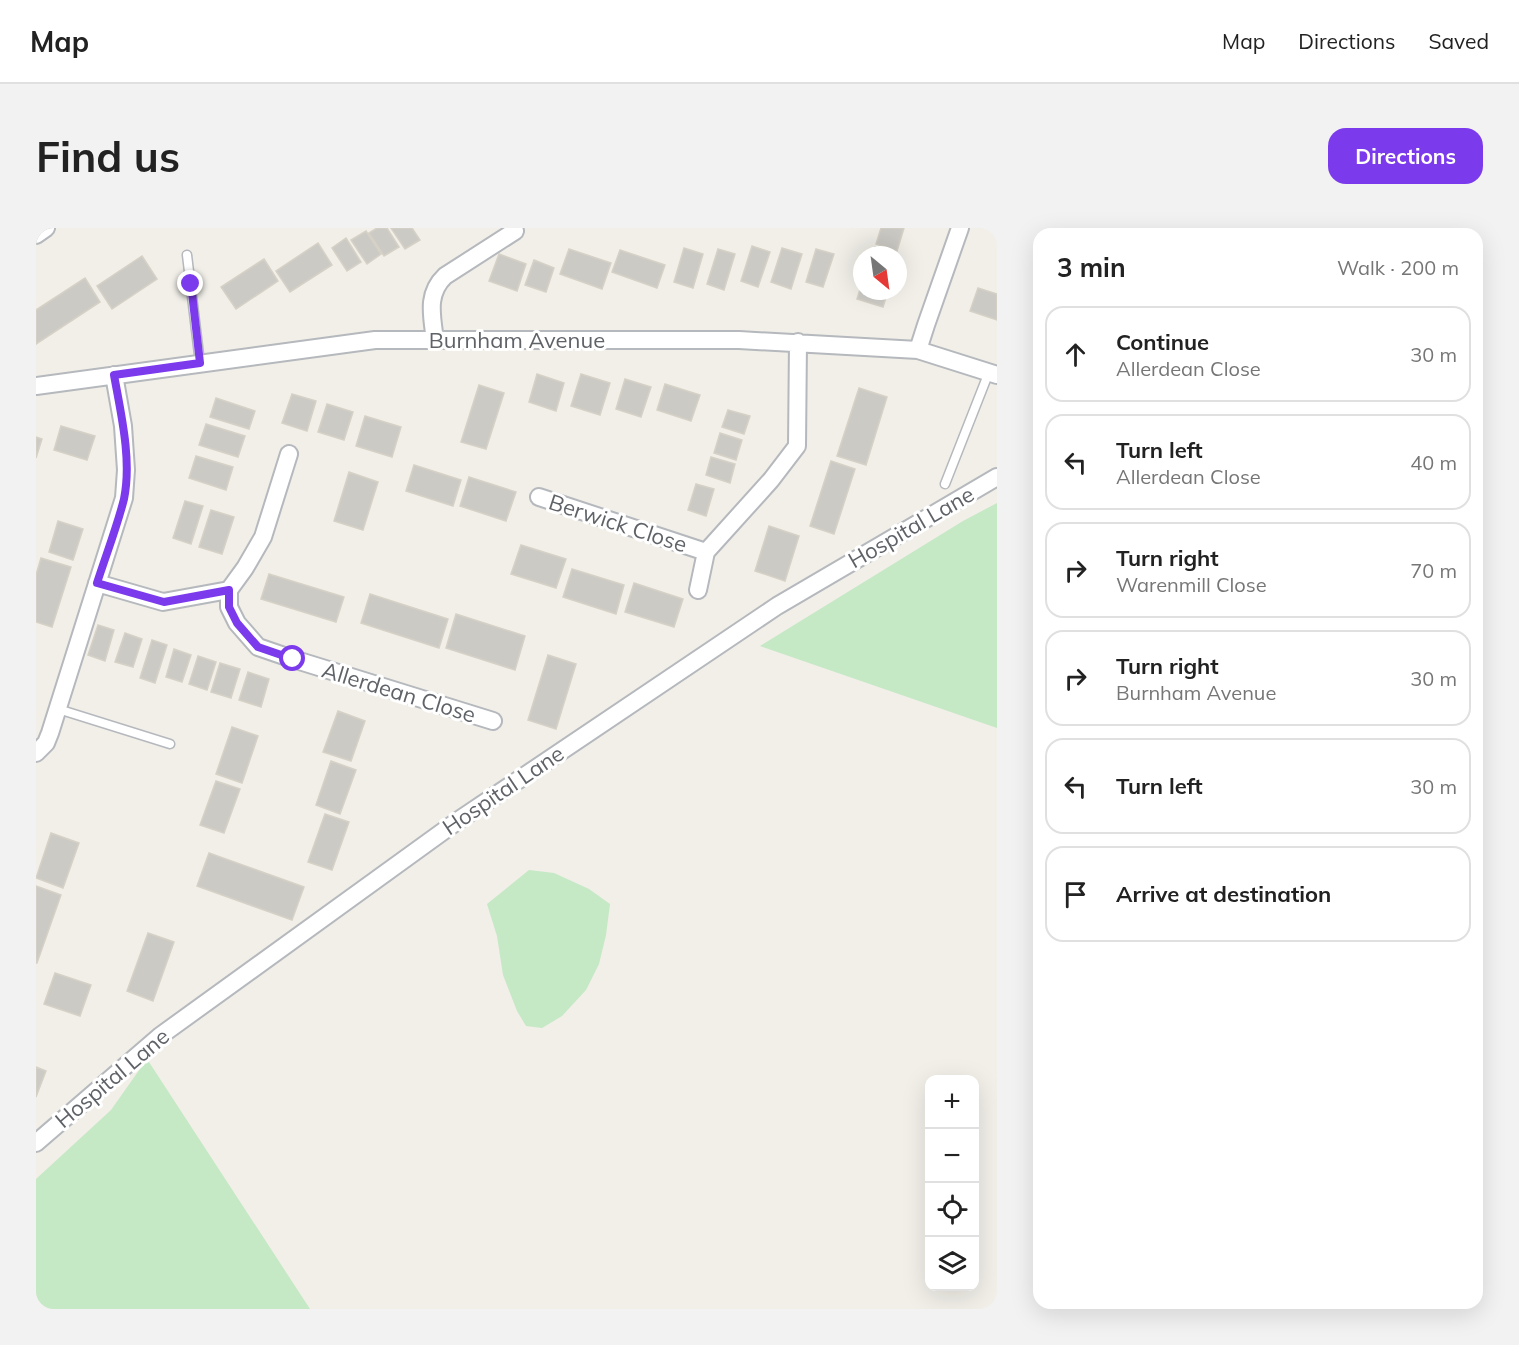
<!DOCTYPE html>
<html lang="en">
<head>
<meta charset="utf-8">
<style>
	body { margin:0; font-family:Mulish,sans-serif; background:#f2f2f2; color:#222 }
	.controls { position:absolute; right:18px; bottom:18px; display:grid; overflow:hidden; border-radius:12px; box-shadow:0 6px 24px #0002 }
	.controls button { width:54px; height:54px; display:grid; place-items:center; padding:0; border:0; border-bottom:2px solid #e0e0e0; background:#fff; color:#222; font:30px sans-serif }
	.compass { position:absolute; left:817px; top:18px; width:54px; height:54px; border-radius:50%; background:#fff; box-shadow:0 6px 24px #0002; rotate:151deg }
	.stop { position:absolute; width:18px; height:18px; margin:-14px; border:4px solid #7c3aed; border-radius:50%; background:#fff }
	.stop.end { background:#7c3aed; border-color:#fff; box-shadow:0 2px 6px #0008 }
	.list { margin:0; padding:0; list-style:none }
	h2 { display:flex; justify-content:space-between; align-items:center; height:78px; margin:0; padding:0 24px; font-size:26px }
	h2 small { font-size:20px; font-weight:400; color:#767676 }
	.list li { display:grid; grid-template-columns:39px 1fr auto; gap:18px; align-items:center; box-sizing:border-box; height:96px; margin:0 12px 12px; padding:0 12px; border:2px solid #e0e0e0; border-radius:18px }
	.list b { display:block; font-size:22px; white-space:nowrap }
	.list p { margin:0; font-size:20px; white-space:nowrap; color:#767676 }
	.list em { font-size:20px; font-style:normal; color:#767676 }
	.icon { flex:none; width:33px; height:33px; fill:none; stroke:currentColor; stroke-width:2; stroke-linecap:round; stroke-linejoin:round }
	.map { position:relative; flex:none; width:961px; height:1081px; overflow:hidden; border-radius:18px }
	header { display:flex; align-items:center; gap:36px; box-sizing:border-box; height:84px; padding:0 30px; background:#fff; border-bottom:2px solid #e0e0e0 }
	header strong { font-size:28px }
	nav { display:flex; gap:33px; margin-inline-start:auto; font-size:21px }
	.intro { display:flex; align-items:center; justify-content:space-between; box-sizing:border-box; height:144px; padding:0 36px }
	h1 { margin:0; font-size:42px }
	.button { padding:15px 27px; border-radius:18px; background:#7c3aed; color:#fff; font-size:21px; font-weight:700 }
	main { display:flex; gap:36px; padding:0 36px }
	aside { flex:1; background:#fff; border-radius:18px; box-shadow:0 6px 24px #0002 }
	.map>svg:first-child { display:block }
	.green { fill:#c5e8c5 }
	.building { fill:#cccac5; stroke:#d6d1c6; stroke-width:1.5 }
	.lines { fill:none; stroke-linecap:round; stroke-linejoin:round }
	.service-casing { stroke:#b5b8bc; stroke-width:11 }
	.minor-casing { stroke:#b5b8bc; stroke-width:20 }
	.service { stroke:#fff; stroke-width:8 }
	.minor { stroke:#fff; stroke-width:16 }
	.route { stroke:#7c3aed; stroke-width:8 }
	.labels { text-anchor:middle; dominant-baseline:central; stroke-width:6; stroke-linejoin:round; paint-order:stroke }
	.street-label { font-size:22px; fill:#5f6368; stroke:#fff }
</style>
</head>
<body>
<header>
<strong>Map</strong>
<nav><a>Map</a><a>Directions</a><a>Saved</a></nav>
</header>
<div class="intro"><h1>Find us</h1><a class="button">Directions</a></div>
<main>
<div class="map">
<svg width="961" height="1081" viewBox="0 0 961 1081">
	<rect width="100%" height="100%" fill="#f1efe8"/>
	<path class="green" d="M961,275v225l-237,-82 203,-125z
		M493,642l25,3 35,16 21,15 -4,31 -7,29 -13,26 -24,26 -20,12 -16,-2 -9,-15 -14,-36 -6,-39 -10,-32z
		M111,831l163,250h1h-275v-130l75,-69z"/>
	<path class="building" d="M341,0h10l12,19 -15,9 -15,-23z
		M355,0h21l8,12 -15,9z
		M845,0h23l-7,23 -21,-7z
		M330,3l15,23 -14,10 -16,-24z
		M310,10l15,24 -14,9 -15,-23z
		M282,15l14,22 -42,27 -14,-21z
		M716,18l18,6 -12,35 -17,-6z
		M839,19l21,7 -1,1h-22z
		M648,20l19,6 -10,34 -19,-6z
		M746,20l20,6 -11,35 -20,-7z
		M533,21l42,14 -9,26 -42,-15z
		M682,21l17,5 -11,36 -17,-6z
		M780,21l18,5 -11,33 -17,-5z
		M584,22l45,15 -8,23 -45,-16z
		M463,26l27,10 -9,27 -28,-10z
		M106,28l15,23 -45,30 -15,-23z
		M228,31l14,22 -42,28 -15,-22z
		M498,32l20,8 -8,24 -21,-7z
		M49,50l15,24 -64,42v-34z
		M826,55v8h26l-5,16 -26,-8z
		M942,60l19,6v26l-27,-9z
		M501,146l27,9 -8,28 -27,-9z
		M545,146l29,9 -10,32 -29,-9z
		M589,151l26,8 -10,30 -25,-8z
		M629,156l35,11 -9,26 -34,-11z
		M443,157l25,8 -18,56 -25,-7z
		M823,160l28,9 -21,68 -29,-9z
		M256,166l24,7 -9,30 -25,-8z
		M180,170l39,13 -6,18 -39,-12z
		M291,176l26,8 -9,28 -26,-8z
		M692,182l22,6 -6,18 -22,-7z
		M329,188l36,11 -9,30 -36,-11z
		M170,196l39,12 -7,21 -39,-12z
		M25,198l34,10 -8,24 -33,-10z
		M684,205l22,7 -6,20 -22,-7z
		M0,209l6,2 -6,19z
		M160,228l37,11 -7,23 -37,-12z
		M675,229l24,7 -5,19 -24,-8z
		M795,233l24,8 -21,65 -24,-8z
		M378,237l47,15 -8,26 -47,-15z
		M313,244l29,10 -15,48 -29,-9z
		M433,249l47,15 -10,29 -46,-15z
		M660,256l18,5 -8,27 -18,-6z
		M149,273l18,5 -12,38 -18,-6z
		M175,282l23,7 -12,37 -23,-7z
		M22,293l25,8 -10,31 -24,-8z
		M733,298l30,10 -14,45 -30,-10z
		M485,317l45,14 -10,29 -45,-14z
		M5,330l30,9 -19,60 -16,-5v-47z
		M536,341l52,16 -8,29 -53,-17z
		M233,346l75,23 -8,25 -75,-23z
		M598,355l49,16 -9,28 -49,-15z
		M334,366l78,25 -9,29 -78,-25z
		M420,386l69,22 -10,34 -69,-22z
		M62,397l16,5 -9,31 -17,-6z
		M89,405l17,6 -9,28 -18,-5z
		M116,412l15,5 -12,38 -15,-5z
		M138,421l17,6 -9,27 -16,-5z
		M512,427l28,9 -20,65 -28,-9z
		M162,428l18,6 -9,28 -18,-6z
		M184,435l20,6 -9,29 -20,-6z
		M212,444l21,7 -8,28 -22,-7z
		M302,483l27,10 -14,40 -28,-9z
		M196,499l26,9 -16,47 -26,-9z
		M295,533l25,9 -16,44 -24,-9z
		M180,553l24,8 -16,44 -24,-8z
		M289,586l24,8 -17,48 -24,-8z
		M15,605l28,10 -16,45 -27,-10z
		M173,625l95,34 -12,33 -95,-34z
		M0,658l25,9 -24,68h-1z
		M112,705l26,9 -21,59 -26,-10z
		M19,745l36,12 -11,31 -36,-12z
		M0,839l10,4 -10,26z"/>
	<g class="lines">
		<defs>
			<path id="service" d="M151,27l13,108
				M909,256l44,-112
				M22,481l112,35"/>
			<path id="minor" d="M0,7l10,-7
				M399,112c-3,-24 -9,-46 10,-64l70,-45
				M882,122l8,-25 34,-97
				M0,158l339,-46h364l179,10 79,25
				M503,269l167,55 65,-72 26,-34 1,-104
				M61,355l66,19 66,-12v17l8,16 21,24 35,12 200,62
				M193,362l16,-22 18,-31 26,-83
				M662,362l8,-38
				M0,525l10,-10 4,-10 74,-235 2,-28 -3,-44 -9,-51
				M0,915l124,-107 296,-214 321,-216 220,-129"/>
		</defs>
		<use href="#service" class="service-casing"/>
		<use href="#minor" class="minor-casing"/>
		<use href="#service" class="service"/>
		<use href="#minor" class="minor"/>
	</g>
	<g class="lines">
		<path class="route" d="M155,56l9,79 -86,12c7,39 18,85 10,124 -7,28 -18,56 -27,84l67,19 65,-12v17l8,16 21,24 35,12"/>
	</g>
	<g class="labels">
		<g class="street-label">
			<text x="481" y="112">Burnham Avenue</text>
			<text transform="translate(582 295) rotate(18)">Berwick Close</text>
			<text transform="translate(875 299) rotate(-30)">Hospital Lane</text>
			<text transform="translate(363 464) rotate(17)">Allerdean Close</text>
			<text transform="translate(467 562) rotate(-34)">Hospital Lane</text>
			<text transform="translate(76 850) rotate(-40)">Hospital Lane</text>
		</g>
	</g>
</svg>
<div class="controls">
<button>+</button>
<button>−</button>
<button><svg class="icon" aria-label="locate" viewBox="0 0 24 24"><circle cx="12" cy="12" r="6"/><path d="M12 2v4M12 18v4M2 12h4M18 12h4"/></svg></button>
<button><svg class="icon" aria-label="layers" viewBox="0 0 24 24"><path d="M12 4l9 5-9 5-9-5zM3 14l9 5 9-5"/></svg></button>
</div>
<svg class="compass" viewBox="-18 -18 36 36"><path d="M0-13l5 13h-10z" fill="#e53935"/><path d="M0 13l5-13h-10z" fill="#767676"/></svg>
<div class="stop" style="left:257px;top:431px"></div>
<div class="stop end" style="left:155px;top:56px"></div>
</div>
<aside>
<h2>3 min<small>Walk · 200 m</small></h2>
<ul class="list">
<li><svg class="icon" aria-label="ahead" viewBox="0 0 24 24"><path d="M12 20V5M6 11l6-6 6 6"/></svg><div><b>Continue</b><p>Allerdean Close</p></div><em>30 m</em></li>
<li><svg class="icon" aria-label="left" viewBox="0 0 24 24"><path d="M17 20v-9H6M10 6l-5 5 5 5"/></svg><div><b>Turn left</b><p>Allerdean Close</p></div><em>40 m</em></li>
<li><svg class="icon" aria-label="right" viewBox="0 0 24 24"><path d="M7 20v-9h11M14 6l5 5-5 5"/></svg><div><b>Turn right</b><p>Warenmill Close</p></div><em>70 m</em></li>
<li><svg class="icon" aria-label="right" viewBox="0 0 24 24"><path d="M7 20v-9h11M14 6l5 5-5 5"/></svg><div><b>Turn right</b><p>Burnham Avenue</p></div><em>30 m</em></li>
<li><svg class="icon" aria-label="left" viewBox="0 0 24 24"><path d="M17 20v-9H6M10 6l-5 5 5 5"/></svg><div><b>Turn left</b></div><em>30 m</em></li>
<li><svg class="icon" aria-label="arrive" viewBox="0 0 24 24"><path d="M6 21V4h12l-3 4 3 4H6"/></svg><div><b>Arrive at destination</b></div></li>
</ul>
</aside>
</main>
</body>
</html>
